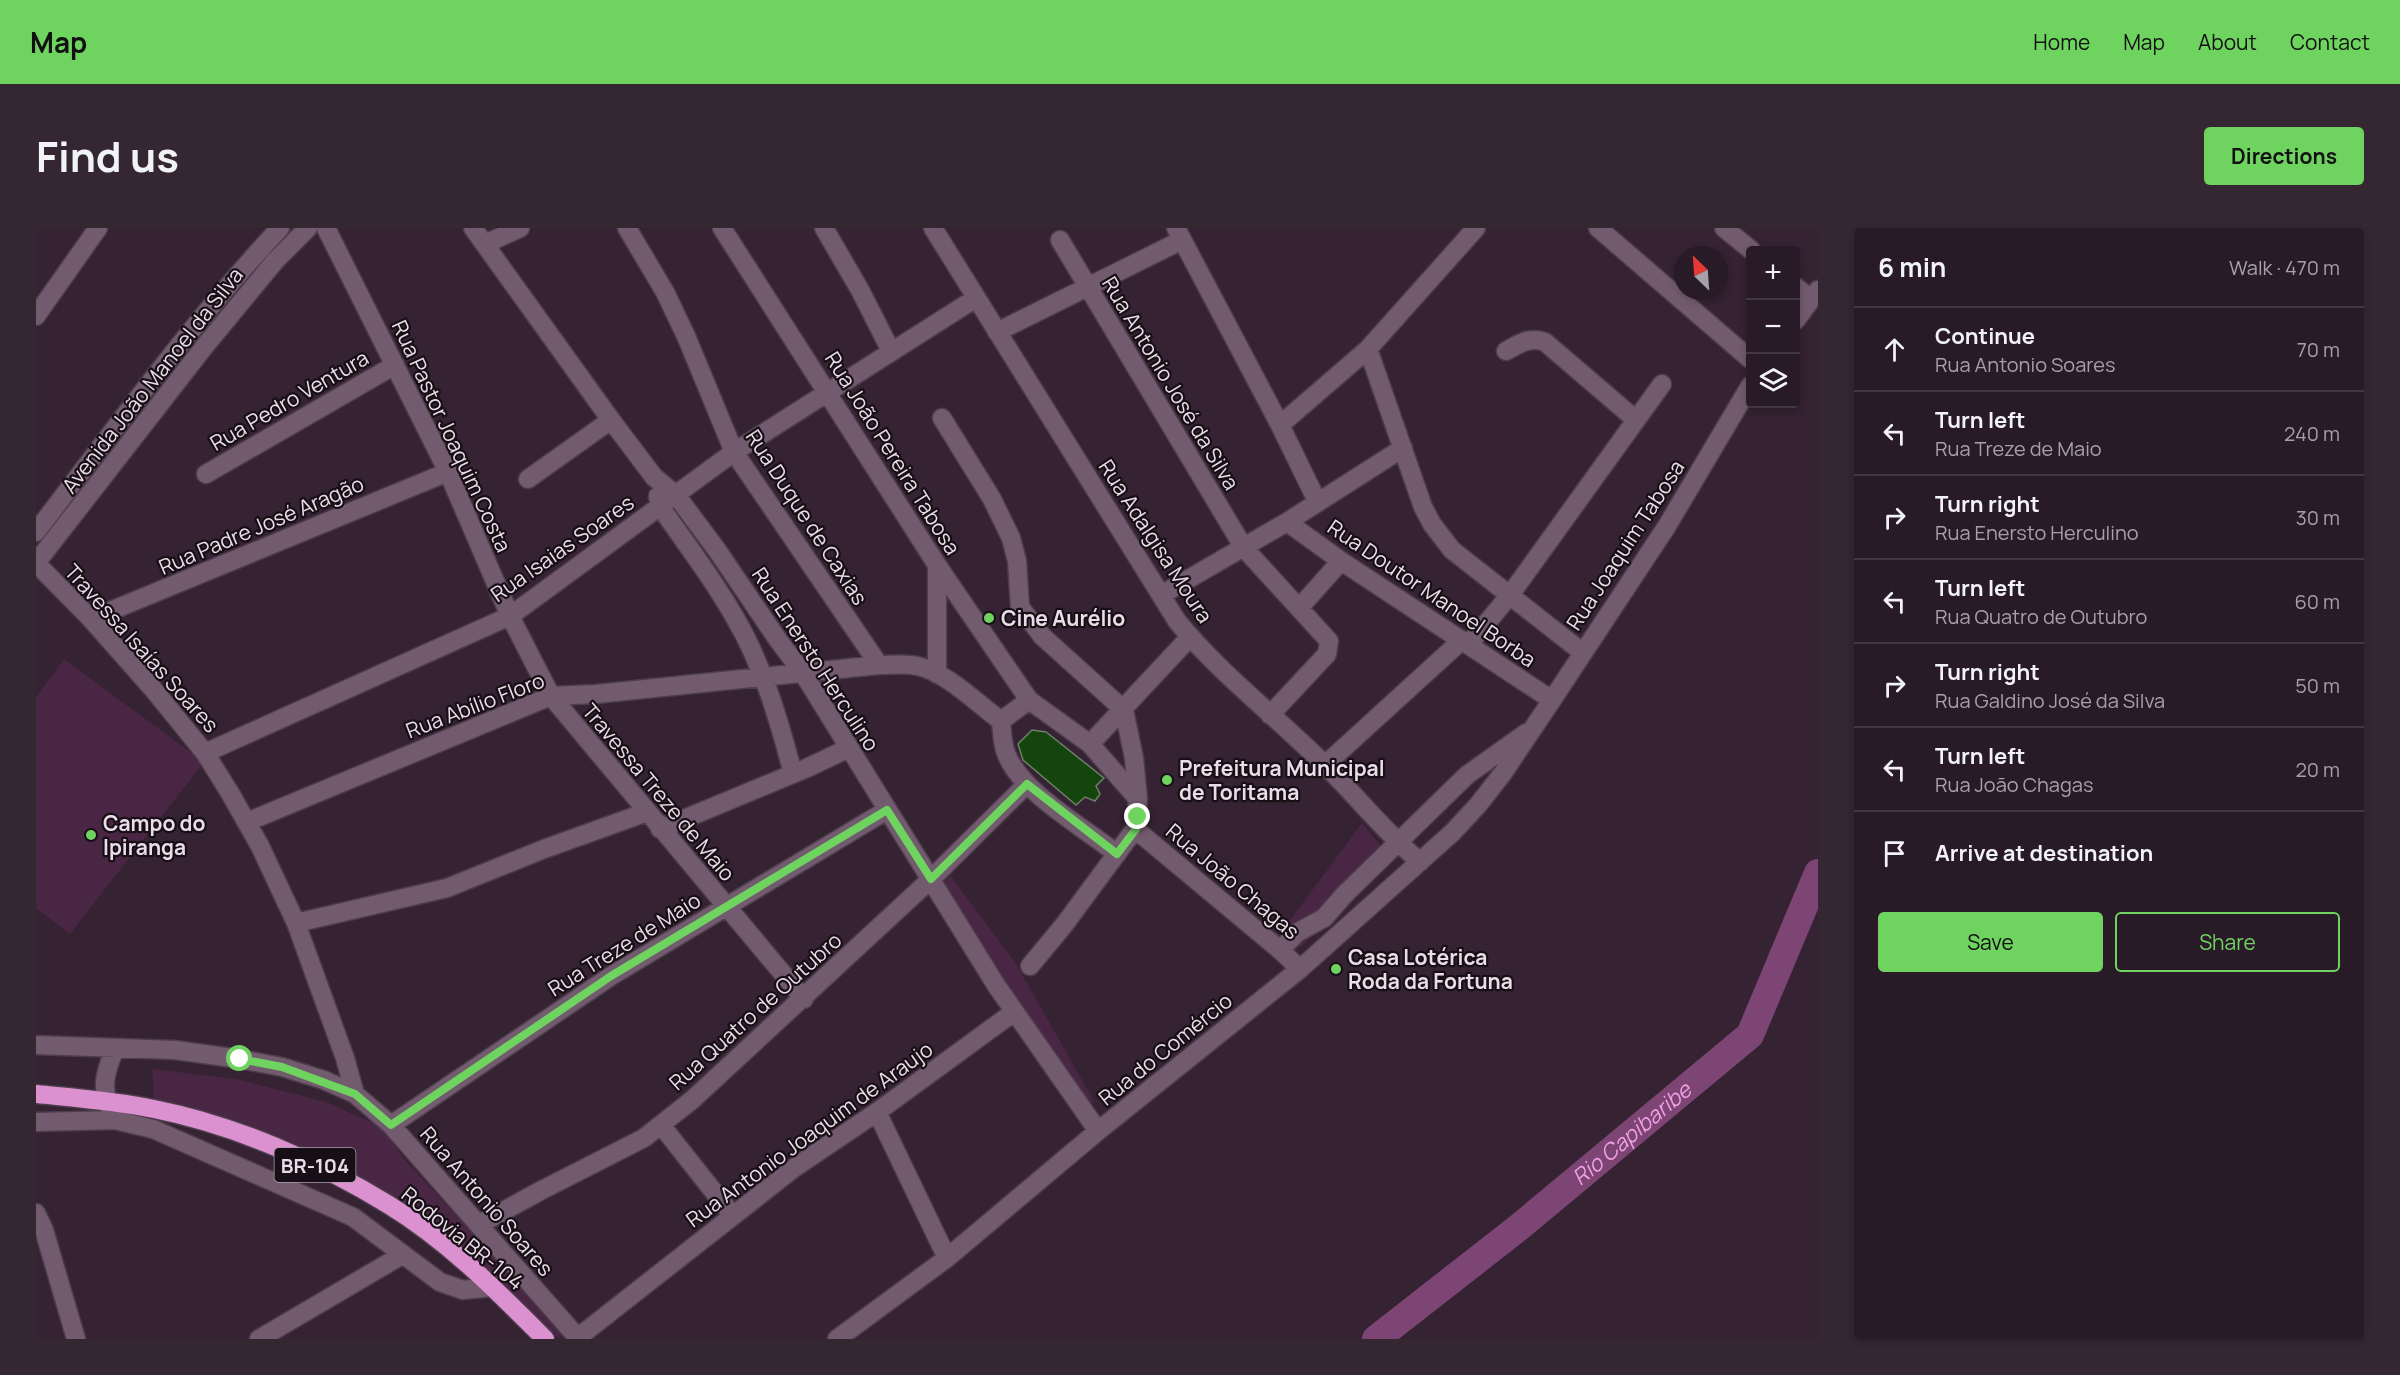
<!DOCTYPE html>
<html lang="en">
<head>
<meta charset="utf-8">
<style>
	body { margin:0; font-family:Manrope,sans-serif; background:#342732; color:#f1f3f6 }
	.controls { position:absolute; right:18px; top:18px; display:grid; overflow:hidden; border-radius:6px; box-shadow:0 3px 9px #0003 }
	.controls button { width:54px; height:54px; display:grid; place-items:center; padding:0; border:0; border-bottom:2px solid #443843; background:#281a26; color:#f1f3f6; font:30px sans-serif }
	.compass { position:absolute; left:1638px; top:18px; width:54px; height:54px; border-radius:50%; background:#281a26; box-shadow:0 3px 9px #0003; rotate:335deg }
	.stop { position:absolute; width:18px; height:18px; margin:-14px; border:4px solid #6fd360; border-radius:50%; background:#fff }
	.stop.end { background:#6fd360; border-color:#fff; box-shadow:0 2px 6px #0008 }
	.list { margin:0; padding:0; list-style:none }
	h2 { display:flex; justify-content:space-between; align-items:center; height:78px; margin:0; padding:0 24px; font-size:26px }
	h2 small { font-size:20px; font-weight:400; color:#a5a1a7 }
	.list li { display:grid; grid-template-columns:39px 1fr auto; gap:18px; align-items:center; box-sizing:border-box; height:84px; padding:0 24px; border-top:2px solid #443843 }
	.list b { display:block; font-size:22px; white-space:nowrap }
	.list p { margin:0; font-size:20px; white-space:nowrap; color:#a5a1a7 }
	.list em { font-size:20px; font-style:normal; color:#a5a1a7 }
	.actions { display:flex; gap:12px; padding:18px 24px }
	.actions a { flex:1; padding:14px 0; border:2px solid #6fd360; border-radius:6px; text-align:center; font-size:21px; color:#6fd360 }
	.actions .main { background:#6fd360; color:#111 }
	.icon { flex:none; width:33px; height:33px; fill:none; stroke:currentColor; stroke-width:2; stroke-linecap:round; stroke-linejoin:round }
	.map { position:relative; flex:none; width:1782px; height:1111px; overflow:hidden; border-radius:6px }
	header { display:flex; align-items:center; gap:36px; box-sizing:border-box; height:84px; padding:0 30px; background:#6fd360; color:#111 }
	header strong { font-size:28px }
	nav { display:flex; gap:33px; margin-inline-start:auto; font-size:21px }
	.intro { display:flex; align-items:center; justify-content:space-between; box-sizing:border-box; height:144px; padding:0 36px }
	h1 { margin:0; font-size:42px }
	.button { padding:15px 27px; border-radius:6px; background:#6fd360; color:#111; font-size:21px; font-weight:700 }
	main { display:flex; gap:36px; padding:0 36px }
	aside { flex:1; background:#281a26; border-radius:6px; box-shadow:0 3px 9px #0003 }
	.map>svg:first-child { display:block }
	.green { fill:#492744 }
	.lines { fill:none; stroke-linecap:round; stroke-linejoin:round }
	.river { stroke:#7c4574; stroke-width:28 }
	.building { fill:#14450d; stroke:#6c8069; stroke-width:1.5 }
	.minor-casing { stroke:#4d3d4b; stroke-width:21 }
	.highway-casing { stroke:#4d3d4b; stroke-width:21 }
	.minor { stroke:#725b6e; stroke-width:18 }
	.highway { stroke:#db90cf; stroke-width:18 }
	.route { stroke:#6fd360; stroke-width:8 }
	.poi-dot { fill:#6fd360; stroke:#180f16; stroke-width:2 }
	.labels { text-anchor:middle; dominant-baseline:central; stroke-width:4.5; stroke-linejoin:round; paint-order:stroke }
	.shield { fill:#180f16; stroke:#ab9fa9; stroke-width:1.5 }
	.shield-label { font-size:20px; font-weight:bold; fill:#eadde8 }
	.street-label { font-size:21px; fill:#eadde8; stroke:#180f16 }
	.poi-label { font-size:21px; font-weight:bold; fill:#eadde8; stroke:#180f16; text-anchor:start }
	.water-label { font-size:22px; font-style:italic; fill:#f09fe3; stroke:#180f16 }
</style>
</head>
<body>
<header>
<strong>Map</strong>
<nav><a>Home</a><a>Map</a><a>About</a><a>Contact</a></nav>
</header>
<div class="intro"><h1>Find us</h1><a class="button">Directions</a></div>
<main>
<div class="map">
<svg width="1782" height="1111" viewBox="0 0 1782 1111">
	<rect width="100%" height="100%" fill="#352232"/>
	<path class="green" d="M28,431l140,103 -134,172 -34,-26v-211z
		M1326,595l30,36 -91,88 -19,-16z
		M914,647l65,87 79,139 -15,11 -147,-215z
		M116,841l84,10 90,23 56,25 22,32 161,173 -6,7c-48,-46 -96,-94 -150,-132 -72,-51 -172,-84 -255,-108z"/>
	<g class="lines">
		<path class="river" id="s1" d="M1340,1111l142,-111 232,-193 68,-162"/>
	</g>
	<path class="building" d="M996,502l14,2 58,46 -8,8 4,8 -5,7 -10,-4 -9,8 -53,-45 -5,-16z"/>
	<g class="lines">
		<defs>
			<path id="minor" d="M272,0l-33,33 -71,86 -168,216 55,56 62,70 52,64 25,40 30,53 36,77 49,135 10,36
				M290,0l122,244 62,144 41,80 253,303
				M437,0l138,192 43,57 22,18 41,55 61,90 25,33 193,312 102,146
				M591,0l38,64 21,44 48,116 145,213
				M686,0l215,337 92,135
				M788,0l36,62 31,61
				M897,0l244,393c44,54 100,96 149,145 32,32 60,67 94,96
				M1140,0l104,197 37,76
				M1562,0l152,131
				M1688,0l27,22
				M1024,12l184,308 85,93 -2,13 -57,61
				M449,16l35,-16
				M1760,59l15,12
				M0,88l62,-88
				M1760,92l22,-30
				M961,104l185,-92
				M1332,121l55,158 9,17 20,26 130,102
				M1470,123c13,-7 24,-15 39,-9l91,78
				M906,190l50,81 19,39 6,23 3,46 22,29 82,74 10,48 4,41 -3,30 -71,96 -34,41
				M1244,197l88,-76 108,-121
				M170,246l189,-109
				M492,251l83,-59
				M622,268l2,10c25,37 52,71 74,110 29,49 45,104 59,158
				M1251,294l54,39 211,139
				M0,304c79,-103 156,-210 244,-304
				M901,337v109
				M1125,367l126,-73 116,-74
				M1264,379l41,-46
				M55,391l357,-147
				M1433,416l41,-49 152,-211
				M965,493l28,-21 61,44 48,55
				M1054,516l100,-107
				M169,525l305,-137 224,-164 242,-154
				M1289,537l137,-125
				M211,594l304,-126 45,-2 283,-29c12,0 26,-2 38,1 28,5 61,38 84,55 1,10 1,21 5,32 14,39 79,75 111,101
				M624,601l147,-61 42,-20
				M1099,601l145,121 20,19
				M260,695l151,-35 97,-39 103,-37
				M1244,722l18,-18 26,-14 20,-23 123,-120 59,-42
				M0,817l139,5 65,9 42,8 42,13 31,14 36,31 187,213
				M79,821c-13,29 -14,43 0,71l38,9 200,88 87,65 23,8 30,-3
				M841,884l70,146
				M0,894l79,-2
				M355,897l220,-149 276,-166
				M625,897l72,91
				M0,985l8,17 32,109
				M444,996l60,-33 104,-53 48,-38 239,-221 96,-95
				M223,1111l143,-84
				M540,1111l218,-171 83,-56 137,-100
				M801,1111l110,-81 151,-127 202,-162 153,-137 25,-27 25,-32 49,-73 115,-174 83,-140"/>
			<path id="highway" d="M0,866c39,4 79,7 118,15 81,16 165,53 235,96 59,36 108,86 156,134"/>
		</defs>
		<use href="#minor" class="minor-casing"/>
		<use href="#highway" class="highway-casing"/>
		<use href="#minor" class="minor"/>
		<use href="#highway" class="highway"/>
	</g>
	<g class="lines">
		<path class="route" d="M204,831l42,8 73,27 36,31 220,-149 276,-166 44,69 96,-95 90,70 19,-25 2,-12"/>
	</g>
	<g class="poi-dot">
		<circle cx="953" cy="390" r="6"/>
		<circle cx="1131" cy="552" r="6"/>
		<circle cx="55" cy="607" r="6"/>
		<circle cx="1300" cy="741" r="6"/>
	</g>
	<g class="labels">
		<rect class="shield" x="238.5" y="920" width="81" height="34" rx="4.5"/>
		<g class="shield-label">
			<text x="279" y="937">BR-104</text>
		</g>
		<g class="street-label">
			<text transform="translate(116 152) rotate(-52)">Avenida João Manoel da Silva</text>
			<text transform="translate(1135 155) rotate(59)">Rua Antonio José da Silva</text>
			<text transform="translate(253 172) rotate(-30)">Rua Pedro Ventura</text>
			<text transform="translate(416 208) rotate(65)">Rua Pastor Joaquim Costa</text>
			<text transform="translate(857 225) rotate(58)">Rua João Pereira Tabosa</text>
			<text transform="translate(771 289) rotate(57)">Rua Duque de Caxias</text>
			<text transform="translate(225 297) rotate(-23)">Rua Padre José Aragão</text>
			<text transform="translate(1120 313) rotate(57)">Rua Adalgisa Moura</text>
			<text transform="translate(1589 317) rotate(-57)">Rua Joaquim Tabosa</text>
			<text transform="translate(526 320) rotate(-35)">Rua Isaias Soares</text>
			<text transform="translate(1396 365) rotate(34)">Rua Doutor Manoel Borba</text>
			<text transform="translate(106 420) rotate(48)">Travessa Isaías Soares</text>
			<text transform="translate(780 431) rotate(57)">Rua Enersto Herculino</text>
			<text transform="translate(439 477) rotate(-21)">Rua Abílio Floro</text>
			<text transform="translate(623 564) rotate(50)">Travessa Treze de Maio</text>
			<text transform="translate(1197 653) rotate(40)">Rua João Chagas</text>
			<text transform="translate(588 716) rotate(-32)">Rua Treze de Maio</text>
			<text transform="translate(719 783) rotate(-42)">Rua Quatro de Outubro</text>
			<text transform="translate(1129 821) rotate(-39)">Rua do Comércio</text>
			<text transform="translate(773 906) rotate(-36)">Rua Antonio Joaquim de Araujo</text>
			<text transform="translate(451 973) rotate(49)">Rua Antonio Soares</text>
			<text transform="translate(427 1010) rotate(39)">Rodovia BR-104</text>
		</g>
		<g class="poi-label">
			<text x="965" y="390">Cine Aurélio</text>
			<text x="1143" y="540">Prefeitura Municipal<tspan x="1143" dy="24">de Toritama</tspan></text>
			<text x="67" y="595">Campo do<tspan x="67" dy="24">Ipiranga</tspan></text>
			<text x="1312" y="729">Casa Lotérica<tspan x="1312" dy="24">Roda da Fortuna</tspan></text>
		</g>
		<g class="water-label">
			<text stroke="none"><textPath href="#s1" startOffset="328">Rio Capibaribe</textPath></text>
		</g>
	</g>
</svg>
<div class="controls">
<button>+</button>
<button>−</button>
<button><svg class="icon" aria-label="layers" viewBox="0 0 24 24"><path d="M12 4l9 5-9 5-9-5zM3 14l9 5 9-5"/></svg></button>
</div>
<svg class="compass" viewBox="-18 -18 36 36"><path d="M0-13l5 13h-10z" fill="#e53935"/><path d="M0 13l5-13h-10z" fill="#a5a1a7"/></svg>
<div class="stop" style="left:204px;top:831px"></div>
<div class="stop end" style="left:1102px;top:589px"></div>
</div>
<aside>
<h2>6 min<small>Walk · 470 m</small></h2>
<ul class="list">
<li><svg class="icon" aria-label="ahead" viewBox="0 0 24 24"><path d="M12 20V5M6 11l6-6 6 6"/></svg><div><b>Continue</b><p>Rua Antonio Soares</p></div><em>70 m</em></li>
<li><svg class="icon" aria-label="left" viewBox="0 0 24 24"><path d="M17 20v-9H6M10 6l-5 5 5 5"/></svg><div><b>Turn left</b><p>Rua Treze de Maio</p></div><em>240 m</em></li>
<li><svg class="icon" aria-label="right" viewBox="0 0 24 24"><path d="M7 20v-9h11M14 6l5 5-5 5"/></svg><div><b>Turn right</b><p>Rua Enersto Herculino</p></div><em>30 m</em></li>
<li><svg class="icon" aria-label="left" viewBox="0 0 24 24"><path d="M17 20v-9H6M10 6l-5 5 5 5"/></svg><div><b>Turn left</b><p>Rua Quatro de Outubro</p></div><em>60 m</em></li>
<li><svg class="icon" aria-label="right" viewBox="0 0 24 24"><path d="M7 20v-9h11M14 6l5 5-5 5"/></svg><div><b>Turn right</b><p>Rua Galdino José da Silva</p></div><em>50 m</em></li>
<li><svg class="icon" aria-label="left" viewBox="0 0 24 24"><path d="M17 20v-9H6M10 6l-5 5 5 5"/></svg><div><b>Turn left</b><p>Rua João Chagas</p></div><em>20 m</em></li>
<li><svg class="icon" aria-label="arrive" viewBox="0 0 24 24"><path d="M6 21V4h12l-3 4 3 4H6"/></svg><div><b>Arrive at destination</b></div></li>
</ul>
<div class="actions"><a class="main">Save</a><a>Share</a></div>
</aside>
</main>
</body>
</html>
